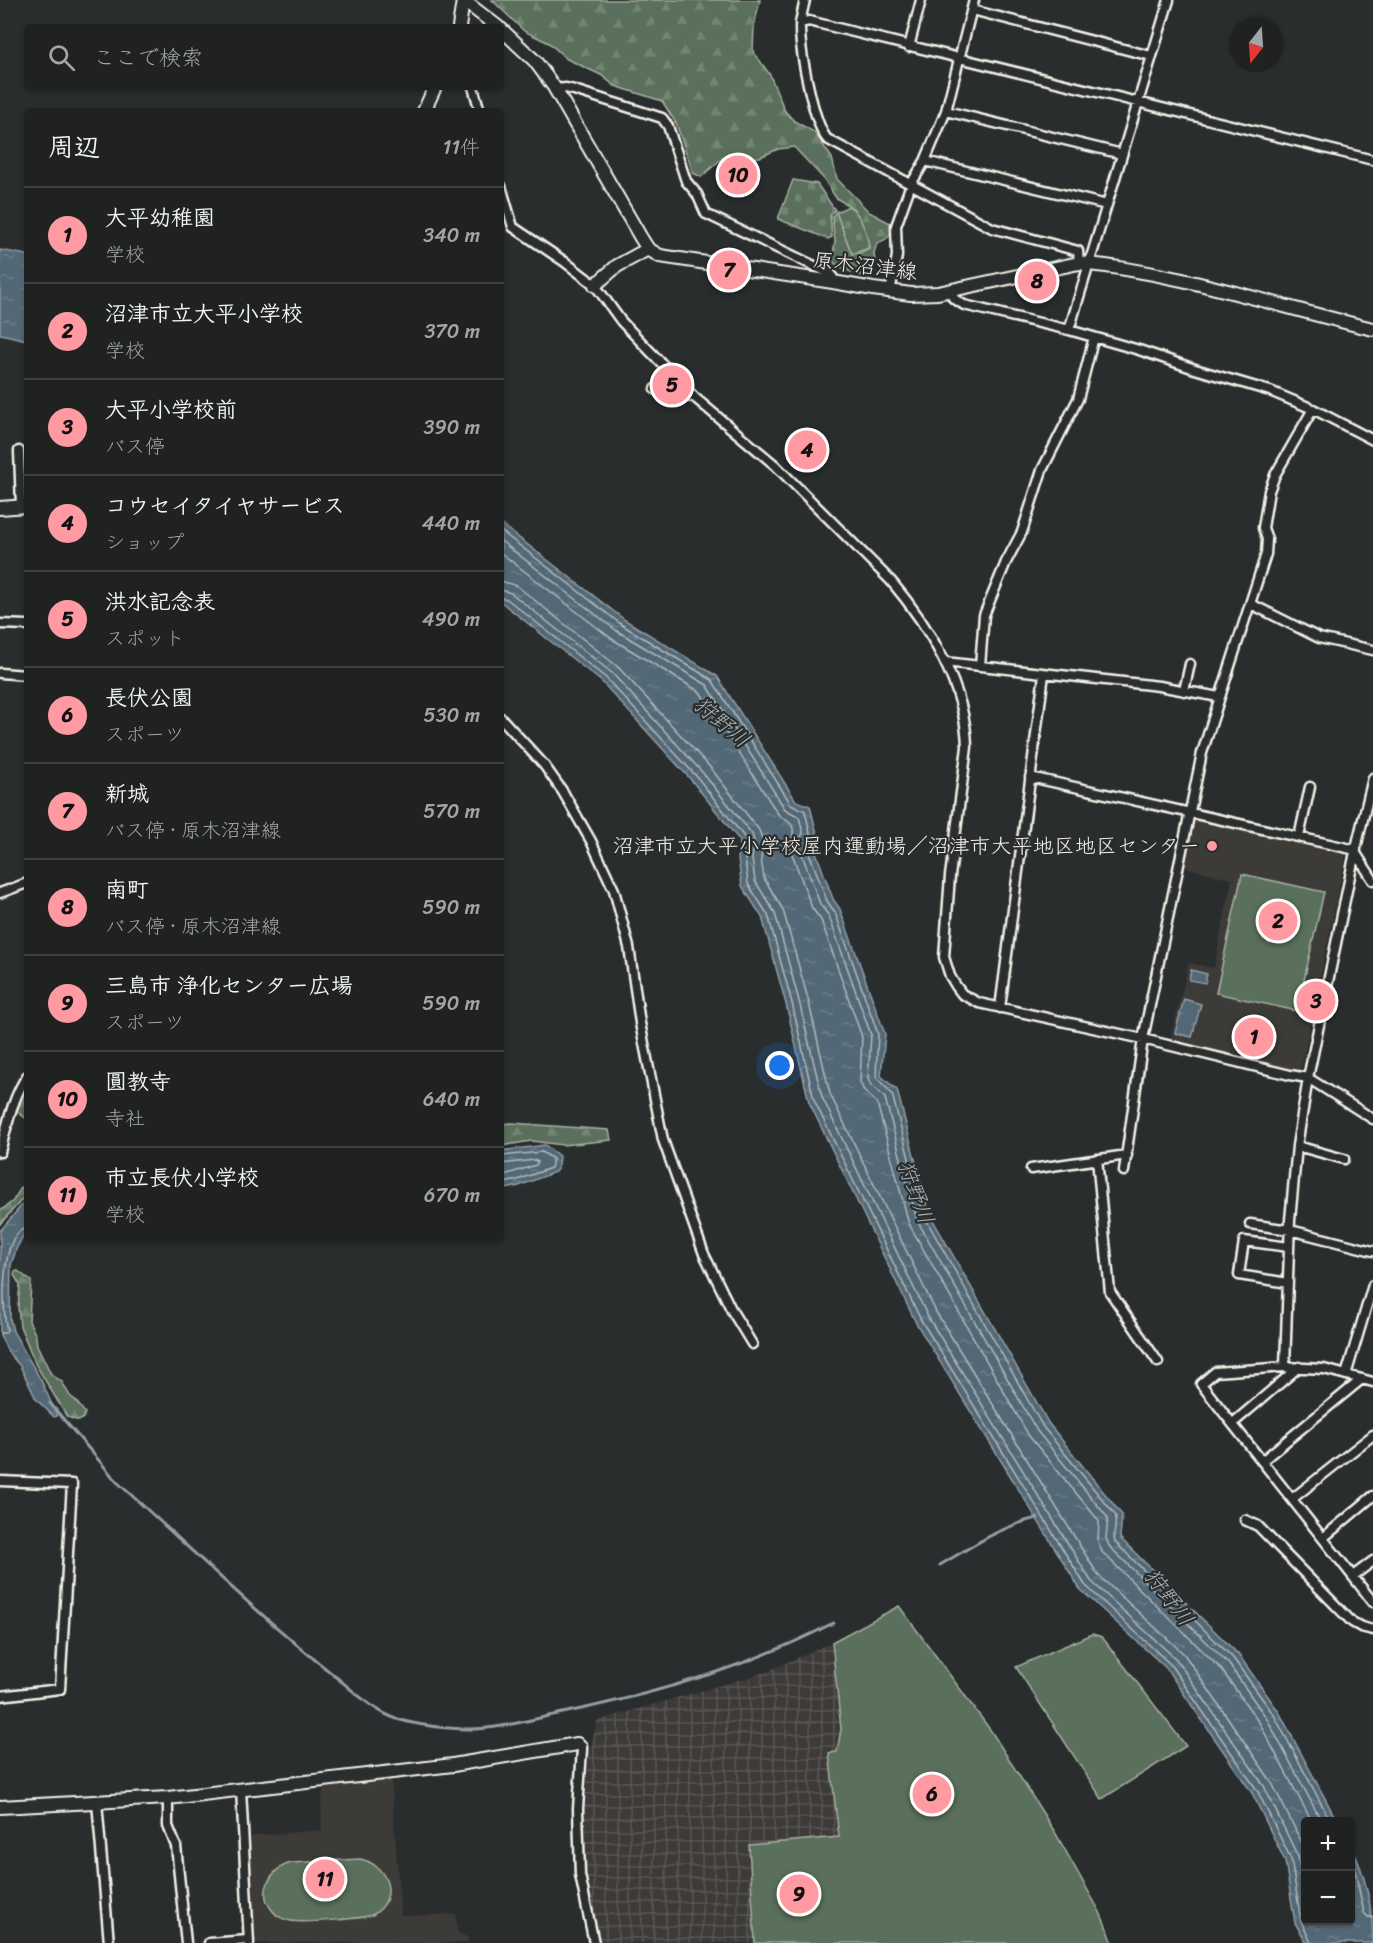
<!DOCTYPE html>
<html lang="ja">
<head>
<meta charset="utf-8">
<style>
	body { margin:0; font-family:Sriracha,"Klee One",sans-serif; background:#282a2a; color:#f1f3f6 }
	.controls { position:absolute; right:18px; bottom:18px; display:grid; overflow:hidden; border-radius:6px; box-shadow:0 2px 4px #0004 }
	.controls button { width:54px; height:54px; display:grid; place-items:center; padding:0; border:0; border-bottom:2px solid #3d3f40; background:#202222; color:#f1f3f6; font:30px sans-serif }
	.compass { position:absolute; left:1229px; top:18px; width:54px; height:54px; border-radius:50%; background:#202222; box-shadow:0 2px 4px #0004; rotate:197deg }
	.you { position:absolute; left:780px; top:1066px; width:21px; height:21px; margin:-15px; border:4px solid #fff; border-radius:50%; background:#1a73e8; box-shadow:0 0 0 9px #1a73e833 }
	.badge { display:grid; place-items:center; width:39px; height:39px; border-radius:50%; background:#ff9aa2; color:#111; font-size:20px; font-weight:700 }
	.pin { position:absolute; translate:-50% -50%; border:3px solid #fff; box-shadow:0 2px 6px #0006 }
	.list { margin:0; padding:0; list-style:none }
	h2 { display:flex; justify-content:space-between; align-items:center; height:78px; margin:0; padding:0 24px; font-size:26px }
	h2 small { font-size:20px; font-weight:400; color:#a2a4a5 }
	.list li { display:grid; grid-template-columns:39px 1fr auto; gap:18px; align-items:center; box-sizing:border-box; height:96px; padding:0 24px; border-top:2px solid #3d3f40 }
	.list b { display:block; font-size:22px; white-space:nowrap }
	.list p { margin:0; font-size:20px; white-space:nowrap; color:#a2a4a5 }
	.list em { font-size:20px; font-style:normal; color:#a2a4a5 }
	.icon { flex:none; width:33px; height:33px; fill:none; stroke:currentColor; stroke-width:2; stroke-linecap:round; stroke-linejoin:round }
	.map { position:relative; flex:none; width:1373px; height:1943px; overflow:hidden }
	.search { position:absolute; background:#202222; box-shadow:0 2px 4px #0004; left:24px; top:24px; width:480px; height:66px; display:flex; align-items:center; gap:15px; box-sizing:border-box; padding:0 21px; border-radius:6px; color:#a2a4a5; font-size:22px }
	.panel { position:absolute; background:#202222; box-shadow:0 2px 4px #0004; left:24px; top:108px; width:480px; height:1134px; border-radius:6px }
	.map>svg:first-child { display:block }
	.built { fill:#3d3a39 }
	.industrial { fill:url(#industrial-grid) }
	.forest { fill:url(#forest-firs); stroke:#a7b0a2; stroke-width:1.5 }
	.cemetery { fill:url(#cemetery-stones); stroke:#a7b0a2; stroke-width:1.5 }
	.pitch { fill:#5a705b; stroke:#a7b0a2; stroke-width:1.5 }
	.water { fill:url(#water-ripples); stroke:#939ea4; stroke-width:1.5 }
	.lines { fill:none; stroke-linecap:round; stroke-linejoin:round }
	.shore { stroke:#b3baba; stroke-width:1.5 }
	.stream { stroke:#939ea4; stroke-width:3 }
	.street-casing { stroke:#f4f1e8; stroke-width:13 }
	.secondary-casing { stroke:#f4f1e8; stroke-width:16 }
	.street { stroke:#2a2d2e; stroke-width:8 }
	.secondary { stroke:#2a2d2e; stroke-width:12 }
	.poi-dot { fill:#ff9aa2; stroke:#2a2d2e; stroke-width:2 }
	.labels { text-anchor:middle; dominant-baseline:central; stroke-width:4.5; stroke-linejoin:round; paint-order:stroke }
	.street-label { font-size:21px; fill:#f4f1e8; stroke:#2a2d2e }
	.poi-label { font-size:21px; fill:#f4f1e8; stroke:#2a2d2e; text-anchor:end }
	.water-label { font-size:22px; font-style:italic; fill:#abb3b5; stroke:#2a2d2e }
</style>
</head>
<body>
<div class="map">
<svg width="1373" height="1943" viewBox="0 0 1373 1943">
	<defs>
		<pattern id="industrial-grid" width="8" height="8" patternUnits="userSpaceOnUse" patternTransform="scale(1.5)"><rect width="8" height="8" fill="#3d3a39"/><path d="M0 4h8M4 0v8" fill="none" stroke="#5a5756"/></pattern>
		<pattern id="forest-firs" width="22" height="20" patternUnits="userSpaceOnUse" patternTransform="scale(1.5)"><rect width="22" height="20" fill="#5a705b"/><path d="M5 1l3.5 6h-7zM16 11l3.5 6h-7z" fill="#728573"/></pattern>
		<pattern id="cemetery-stones" width="16" height="16" patternUnits="userSpaceOnUse" patternTransform="scale(1.5)"><rect width="16" height="16" fill="#5a705b"/><path d="M2 7V4a2 2 0 0 1 4 0v3zM10 15v-3a2 2 0 0 1 4 0v3z" fill="#728573"/></pattern>
		<pattern id="water-ripples" width="26" height="14" patternUnits="userSpaceOnUse" patternTransform="scale(1.5)"><rect width="26" height="14" fill="#526776"/><path d="M2 4q2-2 4 0t4 0M15 11q2-2 4 0t4 0" fill="none" stroke="#6c7d8a"/></pattern>
	</defs>
	<rect width="100%" height="100%" fill="#2a2d2e"/>
	<filter id="ink" filterUnits="userSpaceOnUse"><feTurbulence type="fractalNoise" baseFrequency=".0167" numOctaves="2"/><feDisplacementMap in="SourceGraphic" scale="12" xChannelSelector="R" yChannelSelector="G"/><feConvolveMatrix kernelMatrix="1 2 1 2 8 2 1 2 1" color-interpolation-filters="sRGB"/></filter>
	<g filter="url(#ink)">
		<path class="built" d="M1192,815l155,35 -47,223 -130,-32 19,-78 25,5 18,-89 -50,-13z
			M389,1779l2,2 10,135 55,-2 1,18 11,6v5h-212l-6,-99 2,-8 70,-6 -1,-29 3,-13 4,-3z"/>
		<path class="industrial" d="M832,1642l9,87 -5,23 -7,1 21,190h-253l-5,-28 3,-1 -10,-39 -1,-55 5,-65 8,-34 169,-49z"/>
		<path class="forest" d="M492,0h268l-6,26 -1,25 17,24 15,36 9,10 20,11 18,26 5,21 32,33 23,12c0,12 -5,16 -15,19l-3,10 1,10 -11,13c-7,-1 -28,-10 -32,-15l3,-20 -3,-25 4,-4 16,42 8,-1 9,-5 -1,-10 -14,-29 -18,-11 -12,-19 -30,-32 -16,2 -18,8 -9,1 -23,-5 -27,24 -8,-4 -17,-50 -14,-22 -47,-15 -14,-11 -34,-16 -18,-16 -25,-12z
			M27,1089v30l-10,-7 1,-10z
			M511,1123l98,7 2,10 -48,5 -32,-4 -30,5v-22z
			M27,1184v10l-27,30v-13l13,-10 8,-13z
			M15,1271h3l13,10 -2,40 7,15 1,9 14,29 11,8 8,14 5,4 10,13 -2,5 -4,3 -12,-4 -31,-52 -16,-39 -2,-19 2,-22 -6,-10z"/>
		<path class="cemetery" d="M793,180l24,4 18,26 -5,4 2,23 -4,2 -50,-20z
			M849,206c11,7 19,29 20,42l-17,6 -16,-42z"/>
		<path class="pitch" d="M1242,874l82,18 -27,119 -81,-18z
			M899,1606l92,125 65,103 44,78 13,31h-358l-6,-98 90,-8 -10,-84 8,-1 4,-23 -9,-87z
			M1092,1634l10,3 84,109 -84,53 -86,-132z
			M360,1859c27,5 40,39 14,55 -8,5 -71,9 -83,7 -7,-1 -15,-5 -19,-11 -15,-18 -1,-42 19,-47z"/>
		<path class="water" d="M0,250l27,5v85l-27,-6z
			M501,524l124,96 92,56 79,125 14,5 7,28 -4,10 20,55 7,10 45,125 -4,42 16,14 32,123 120,211 73,91 -2,23 118,116 41,58 58,109 -31,1v98h44l1,-74c15,28 22,65 22,97h-66l-12,-20 -10,-62 -33,-68 -86,-125 -86,-79 -164,-266 -107,-221 -23,-98 -24,-87 -20,-31 -4,-27 2,-18 -48,-60 -90,-99 -101,-80z
			M1191,970l16,4 -2,9 -16,-3z
			M1184,999l17,5 -9,33 -17,-4z
			M545,1145l14,11 -1,12 -3,4 -36,14 -18,4v-39z
			M27,1199v31l-10,17 -6,18 -1,54 3,12 29,51 15,34 -3,1 -18,-18 -16,-33 -12,-14 -8,-17v-104z"/>
		<g class="lines">
			<path class="shore" d="M501,531l121,94 90,55 79,124 14,7 5,22 -3,14 20,54 8,11 43,122 -2,43 16,17 32,122 119,211 73,89 -2,21 1,5 118,116 41,57 57,107
				M501,541l116,90 90,54 78,124 14,8 4,15 -4,11 1,6 20,55 9,12 42,119 -3,44 3,6 14,13 32,122 120,211 71,87 -2,20 3,8 119,117 39,56 55,103
				M501,553l111,86 88,53 78,122c3,4 8,5 12,9 7,6 0,20 1,28l21,57 9,12 41,117 -2,45 4,9 13,12 32,121 120,212 70,85 -1,20 4,11 119,117 39,55 52,98
				M501,581l16,5 101,81 91,99 50,64 4,11 -2,18 3,19 19,32 25,89 22,95 106,218 162,263 86,79 87,127 35,70
				M501,590l10,3 101,80 90,99 50,62 2,7 -2,18 3,22 20,32 24,88 23,96 106,220 163,264 85,78 88,127 34,71 8,44
				M501,598l6,1 99,79 91,99 48,61v21l3,25 20,31 24,88 22,97 107,220 164,265 85,79 87,126 34,69 10,62 10,22
				M501,1156l41,-4 11,7 -2,9 -34,12 -16,4
				M501,1164l33,-4 4,2 -2,3 -35,11
				M0,1333h5l2,-3c-5,-19 -7,-98 20,-102
				M1350,1858l4,8 10,47 4,4 5,1"/>
			<path class="stream" d="M15,884l12,-6
				M50,1403c22,27 45,52 67,79 71,64 139,131 213,190 19,15 44,40 67,47 19,6 51,10 72,10 29,0 60,-9 89,-15 92,-19 192,-47 275,-91
				M940,1565c32,-18 62,-40 98,-47"/>
			<defs>
				<path id="street" d="M805,0c-2,9 -5,19 -5,28 0,23 13,94 27,111l165,89 86,23 1,12
					M972,10l179,46
					M800,23l9,-2 8,2 556,137
					M909,47l12,-47
					M473,87l7,24
					M555,89l11,-1 8,2 88,28 6,8 18,55 11,13 9,20 121,58 5,3 1,7
					M946,111l176,43
					M925,161l182,44
					M501,186l12,41 52,35 30,23 26,36 73,76 81,68 116,116c38,45 75,106 76,166l-17,129 -6,81 6,19 6,10 6,8 17,9 164,36 147,36 18,3 65,41
					M951,290l2,8 11,7 105,25 70,20 56,19 75,22 43,18 60,31
					M890,292l7,-36 -1,-30 15,-42 14,-23 21,-50 28,-111
					M1069,330l100,-330
					M655,389l26,7 13,1
					M19,451l2,55
					M1251,604l68,34 54,12
					M0,624l27,1
					M945,662l214,24 60,11
					M980,666l4,-51 22,-53 16,-30 20,-62 36,-71 16,-62
					M0,673l27,2
					M1184,691l6,-27
					M501,718l43,47 19,27 28,49 23,49 15,57 11,76 23,117 41,114 28,57 20,33
					M1030,777l326,73
					M1299,837l11,-50
					M1355,852l18,28
					M0,893l27,-10
					M1000,1008l44,-334
					M1297,1146l47,13
					M0,1152c7,-26 12,-53 27,-76
					M1097,1159l13,133 48,70
					M1031,1169l96,-14
					M1124,1171l19,-132 59,-286 64,-199 1,-15 -4,-11 6,-37 6,-16 38,-66
					M1250,1224l40,6 83,21
					M1288,1283l-49,-8 5,-34 45,6
					M1285,1367l5,-147 7,-74 11,-68 47,-226 18,-74
					M1346,1375l27,-90
					M1373,1382l-49,-13 -39,-2 -70,5 -14,12 172,218
					M1233,1423l66,-56
					M1262,1461l100,-82
					M0,1481l72,3 -12,205 -60,7
					M1292,1499l81,-64
					M1245,1520l13,6 94,96 9,5 12,3
					M1323,1538l50,-42
					M1353,1576l20,-15
					M577,1744l5,2v3l-4,60 2,66 14,68
					M241,1789l8,154
					M168,1798v28l8,20 10,97
					M97,1802l12,141
					M209,1943l39,-3"/>
				<path id="secondary" d="M463,0l35,27
					M459,27l4,-26
					M501,29l34,32 19,26 87,151 7,11 12,7 173,26 40,7 38,5 27,-1 141,-30c99,9 197,43 294,66
					M424,111l11,-24
					M595,285l22,-19 31,-17
					M0,508l27,-2
					M0,1807l168,-9 285,-33 124,-21"/>
			</defs>
			<use href="#street" class="street-casing"/>
			<use href="#secondary" class="secondary-casing"/>
			<use href="#street" class="street"/>
			<use href="#secondary" class="secondary"/>
		</g>
	</g>
	<circle class="poi-dot" cx="1212" cy="846" r="6"/>
	<g class="labels">
		<g class="street-label">
			<text transform="translate(865 266) rotate(7)">原木沼津線</text>
		</g>
		<g class="poi-label">
			<text x="1200" y="846">沼津市立大平小学校屋内運動場／沼津市大平地区地区センター</text>
		</g>
		<g class="water-label">
			<text transform="translate(722 722) rotate(40)">狩野川</text>
			<text transform="translate(916 1192) rotate(70)">狩野川</text>
			<text transform="translate(1169 1597) rotate(53)">狩野川</text>
		</g>
	</g>
</svg>
<div class="controls">
<button>+</button>
<button>−</button>
</div>
<svg class="compass" viewBox="-18 -18 36 36"><path d="M0-13l5 13h-10z" fill="#e53935"/><path d="M0 13l5-13h-10z" fill="#a2a4a5"/></svg>
<div class="you"></div>
<div class="pin badge" style="left:1254px;top:1037px">1</div>
<div class="pin badge" style="left:1278px;top:921px">2</div>
<div class="pin badge" style="left:1316px;top:1001px">3</div>
<div class="pin badge" style="left:807px;top:450px">4</div>
<div class="pin badge" style="left:672px;top:385px">5</div>
<div class="pin badge" style="left:932px;top:1794px">6</div>
<div class="pin badge" style="left:729px;top:270px">7</div>
<div class="pin badge" style="left:1037px;top:281px">8</div>
<div class="pin badge" style="left:799px;top:1894px">9</div>
<div class="pin badge" style="left:738px;top:175px">10</div>
<div class="pin badge" style="left:325px;top:1879px">11</div>
<div class="search"><svg class="icon" aria-label="search" viewBox="0 0 24 24"><circle cx="10" cy="10" r="6"/><path d="M15 15l6 6"/></svg>ここで検索</div>
<section class="panel">
<h2>周辺<small>11件</small></h2>
<ul class="list">
<li><span class="badge">1</span><div><b>大平幼稚園</b><p>学校</p></div><em>340 m</em></li>
<li><span class="badge">2</span><div><b>沼津市立大平小学校</b><p>学校</p></div><em>370 m</em></li>
<li><span class="badge">3</span><div><b>大平小学校前</b><p>バス停</p></div><em>390 m</em></li>
<li><span class="badge">4</span><div><b>コウセイタイヤサービス</b><p>ショップ</p></div><em>440 m</em></li>
<li><span class="badge">5</span><div><b>洪水記念表</b><p>スポット</p></div><em>490 m</em></li>
<li><span class="badge">6</span><div><b>長伏公園</b><p>スポーツ</p></div><em>530 m</em></li>
<li><span class="badge">7</span><div><b>新城</b><p>バス停 · 原木沼津線</p></div><em>570 m</em></li>
<li><span class="badge">8</span><div><b>南町</b><p>バス停 · 原木沼津線</p></div><em>590 m</em></li>
<li><span class="badge">9</span><div><b>三島市 浄化センター広場</b><p>スポーツ</p></div><em>590 m</em></li>
<li><span class="badge">10</span><div><b>圓教寺</b><p>寺社</p></div><em>640 m</em></li>
<li><span class="badge">11</span><div><b>市立長伏小学校</b><p>学校</p></div><em>670 m</em></li>
</ul>
</section>
</div>
</body>
</html>
